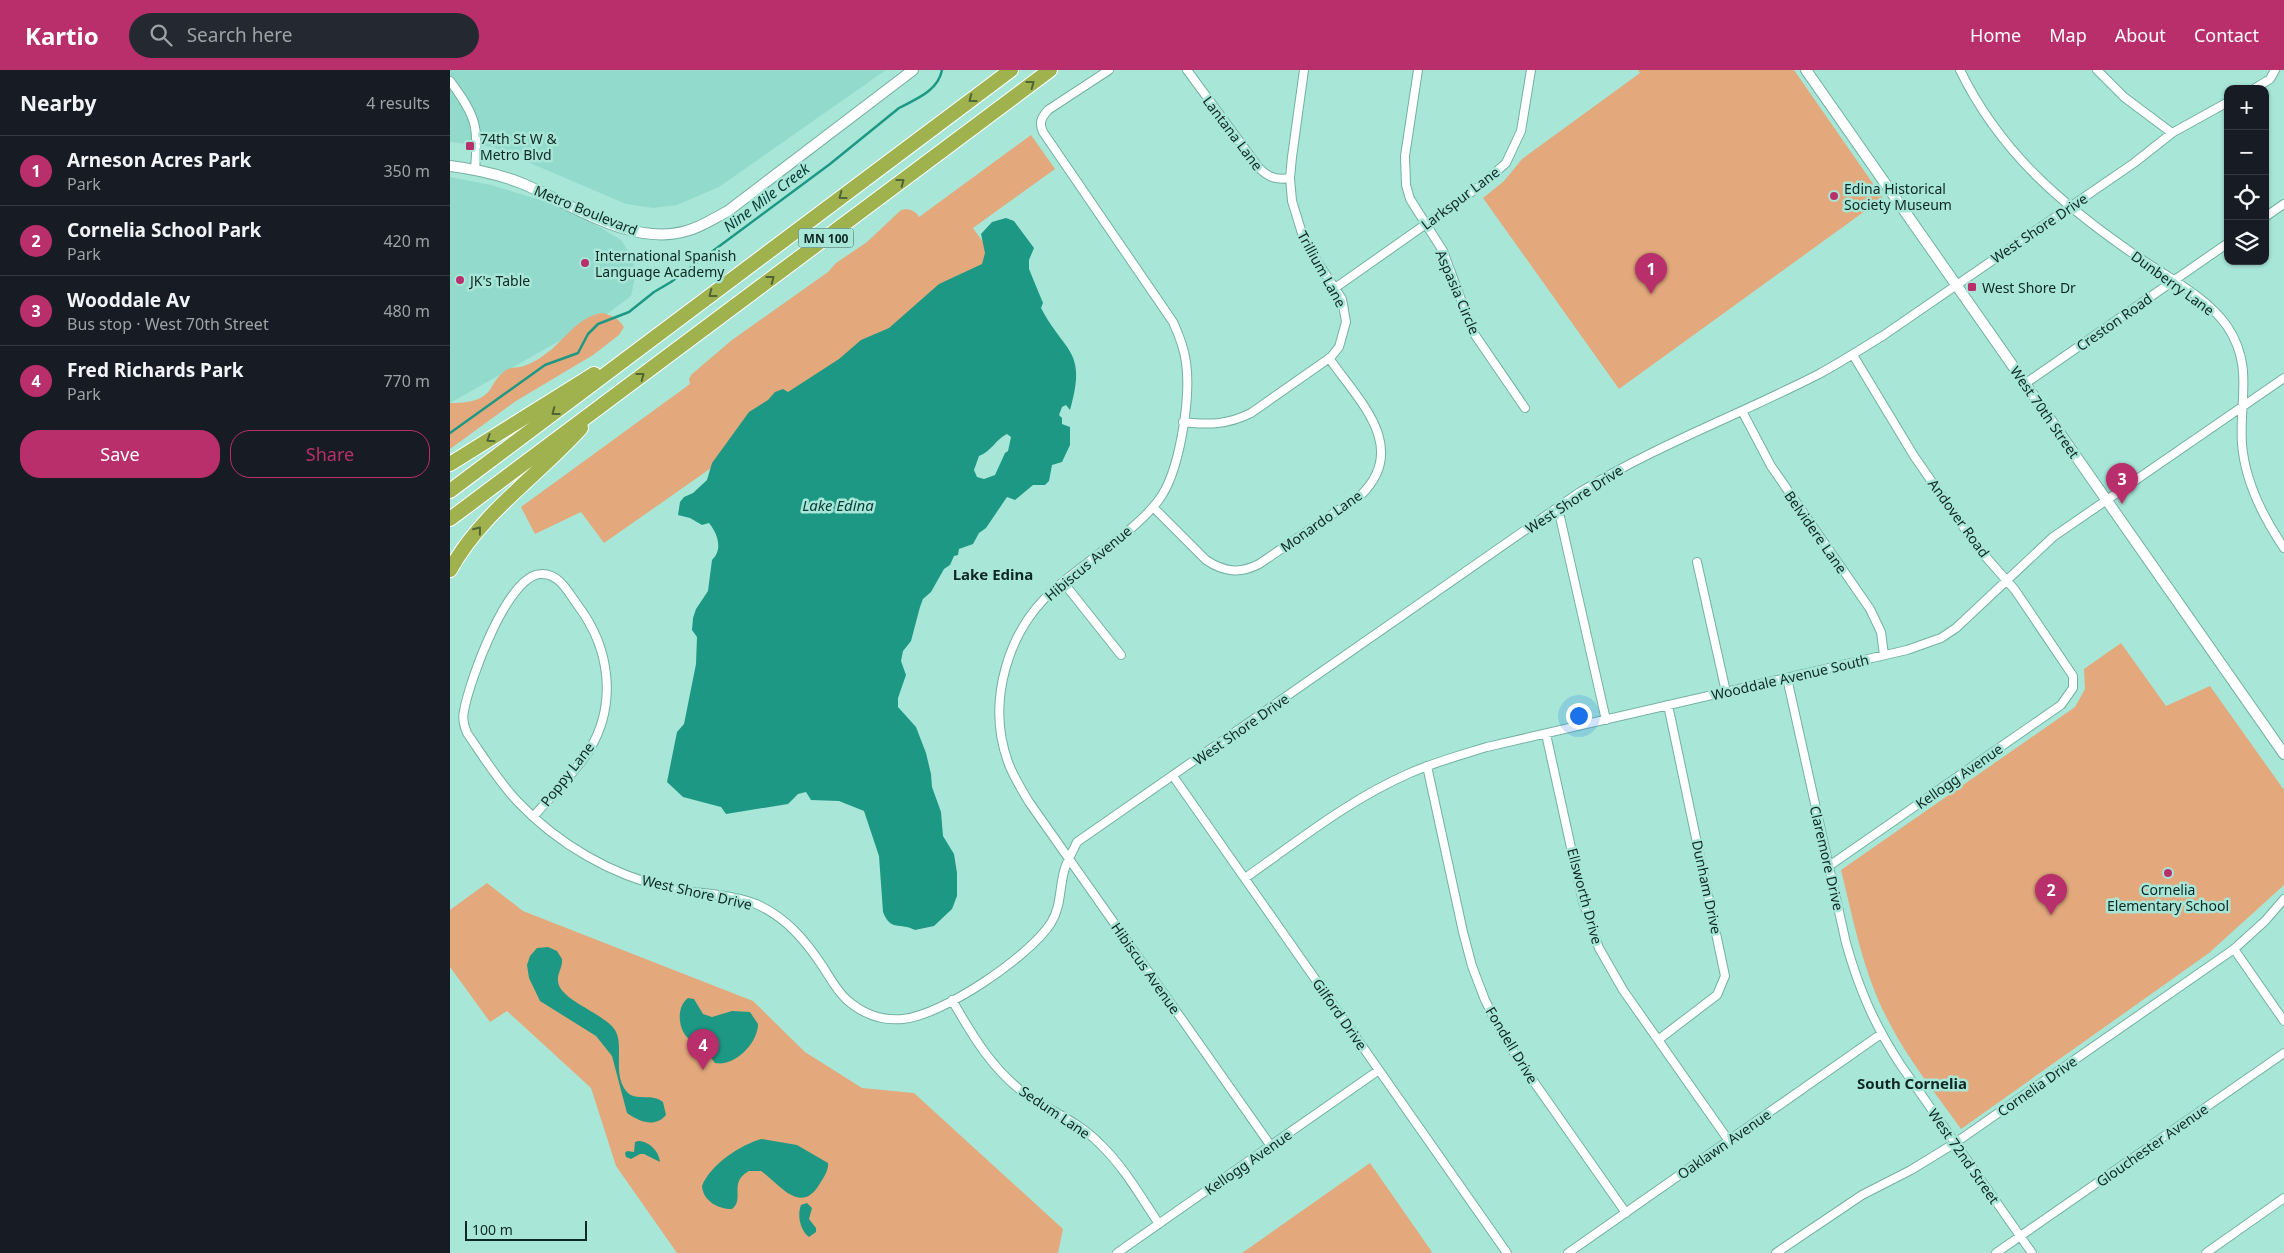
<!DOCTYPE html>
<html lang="en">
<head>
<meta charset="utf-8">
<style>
	body { margin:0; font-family:"Noto Sans",sans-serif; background:#242831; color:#f1f3f6 }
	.controls { position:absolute; right:15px; top:15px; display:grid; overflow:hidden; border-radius:10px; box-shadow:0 1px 4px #0004 }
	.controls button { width:45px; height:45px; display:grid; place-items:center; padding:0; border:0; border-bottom:1px solid #363941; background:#171b24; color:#f1f3f6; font:25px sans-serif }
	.scale { position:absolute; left:15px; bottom:12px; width:122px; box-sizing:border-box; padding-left:5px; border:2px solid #0f2823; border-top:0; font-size:14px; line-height:18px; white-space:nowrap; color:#0f2823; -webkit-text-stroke:4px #a8e7d8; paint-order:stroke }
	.you { position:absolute; left:1128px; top:645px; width:18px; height:18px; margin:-12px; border:4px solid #fff; border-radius:50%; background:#1a73e8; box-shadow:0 0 0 8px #1a73e833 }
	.badge { display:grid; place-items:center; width:32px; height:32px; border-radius:50%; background:#b92f6c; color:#fff; font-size:16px; font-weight:700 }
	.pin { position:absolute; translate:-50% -41px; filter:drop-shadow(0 1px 2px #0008) }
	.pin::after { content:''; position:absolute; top:26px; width:18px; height:15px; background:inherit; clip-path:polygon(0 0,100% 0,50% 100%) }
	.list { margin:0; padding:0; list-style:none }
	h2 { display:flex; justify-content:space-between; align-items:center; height:65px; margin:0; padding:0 20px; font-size:21px }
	h2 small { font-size:16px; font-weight:400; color:#9ea1a6 }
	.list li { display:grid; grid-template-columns:32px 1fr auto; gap:15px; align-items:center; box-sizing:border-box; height:70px; padding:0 20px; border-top:1px solid #363941 }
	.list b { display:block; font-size:19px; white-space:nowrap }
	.list p { margin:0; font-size:16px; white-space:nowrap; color:#9ea1a6 }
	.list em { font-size:16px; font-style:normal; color:#9ea1a6 }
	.actions { display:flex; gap:10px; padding:15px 20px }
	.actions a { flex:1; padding:11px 0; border:1px solid #b92f6c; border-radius:20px; text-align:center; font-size:18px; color:#b92f6c }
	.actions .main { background:#b92f6c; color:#fff }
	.icon { flex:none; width:28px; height:28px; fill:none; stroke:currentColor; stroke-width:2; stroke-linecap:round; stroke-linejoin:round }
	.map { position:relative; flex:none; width:1834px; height:1183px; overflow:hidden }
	header { display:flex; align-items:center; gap:30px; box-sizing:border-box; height:70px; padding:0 25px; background:#b92f6c; color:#fff }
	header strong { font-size:24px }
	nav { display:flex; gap:28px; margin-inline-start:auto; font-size:18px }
	.search { width:350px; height:45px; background:#242831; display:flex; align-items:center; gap:12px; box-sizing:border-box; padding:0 18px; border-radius:28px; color:#9ea1a6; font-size:19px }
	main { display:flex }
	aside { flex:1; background:#171b24 }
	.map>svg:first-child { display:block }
	.built { fill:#92dacb }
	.green { fill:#e3a97c }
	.water { fill:#1d9885; fill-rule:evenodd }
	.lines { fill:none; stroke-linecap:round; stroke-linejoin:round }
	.stream { stroke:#1d9885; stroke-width:2.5 }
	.street-casing { stroke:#73b0a3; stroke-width:10 }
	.secondary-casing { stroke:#73b0a3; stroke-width:12 }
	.highway-casing { stroke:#fff; stroke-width:16 }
	.street { stroke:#fff; stroke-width:8 }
	.secondary { stroke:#fff; stroke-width:10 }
	.highway { stroke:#9fb24e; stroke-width:14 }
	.oneway { stroke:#506636 }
	.poi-dot { fill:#b92f6c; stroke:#a8e7d8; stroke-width:2 }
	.labels { text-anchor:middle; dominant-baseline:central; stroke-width:5; stroke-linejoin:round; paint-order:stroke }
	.shield { fill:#a8e7d8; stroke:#3d6159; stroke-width:1 }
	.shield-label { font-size:12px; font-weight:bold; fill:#0f2823 }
	.street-label { font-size:14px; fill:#0f2823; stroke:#a8e7d8 }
	.poi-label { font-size:14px; fill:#0f2823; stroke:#a8e7d8; text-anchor:start }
	.water-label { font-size:15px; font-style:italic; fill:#073b33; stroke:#a8e7d8 }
	.neighbourhood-label { font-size:15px; font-weight:bold; fill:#0f2823; stroke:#a8e7d8 }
</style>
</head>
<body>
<header>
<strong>Kartio</strong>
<div class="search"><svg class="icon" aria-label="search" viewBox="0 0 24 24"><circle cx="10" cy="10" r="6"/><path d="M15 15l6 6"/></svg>Search here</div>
<nav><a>Home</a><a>Map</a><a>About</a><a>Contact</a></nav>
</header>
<main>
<aside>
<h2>Nearby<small>4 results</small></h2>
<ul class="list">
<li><span class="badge">1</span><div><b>Arneson Acres Park</b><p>Park</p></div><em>350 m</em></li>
<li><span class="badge">2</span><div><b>Cornelia School Park</b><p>Park</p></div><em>420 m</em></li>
<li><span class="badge">3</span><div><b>Wooddale Av</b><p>Bus stop · West 70th Street</p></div><em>480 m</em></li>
<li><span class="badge">4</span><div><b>Fred Richards Park</b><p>Park</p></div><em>770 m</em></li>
</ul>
<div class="actions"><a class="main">Save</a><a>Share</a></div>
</aside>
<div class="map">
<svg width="1834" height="1183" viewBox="0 0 1834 1183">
	<rect width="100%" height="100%" fill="#a8e7d8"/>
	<path class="built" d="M0,0h436l-167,117 -42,18 -24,3 -27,-4 -133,-57 -43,-5z
		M0,107l41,8 76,23 54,32 11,17 4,16 -5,23 -24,18 -157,89z"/>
	<path class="green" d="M1188,0h156l89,128 -264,191 -136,-191 21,-17 18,-22 118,-86z
		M581,65l24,34 -82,59 27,38 -396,277 -23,-31 -46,22 -14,-27 169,-123 -1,-5 3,-5 40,-34 96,-68 8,-9 31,-21 34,-32c7,-2 14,0 18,7z
		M152,243c10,2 17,6 22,14l-5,8 -26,20 -77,46 -66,48v-46c14,0 33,-1 41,-15 4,-7 8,-13 15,-18 4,-3 12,-2 18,-4 6,-2 15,-7 20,-11 20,-13 32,-38 58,-42z
		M1671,573l45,63 44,-20 74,104v95l-75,68 -248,176c-24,-34 -52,-68 -71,-105 -26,-48 -36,-101 -49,-154l234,-163 10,-18 -1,-20z
		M37,813l36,28 230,90 52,51 57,36 52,5 149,136 -5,24h-381l-61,-87 -25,-78 -84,-77 -17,11 -40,-55v-57z
		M920,1093l62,89 -2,1h-188z"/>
	<path class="water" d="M556,148l8,3 20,27 -5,12v9l14,34 -2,5c25,47 46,41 29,102l-4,-5 -4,2 -3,8 3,3v6l8,3v18l-8,17 -10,3 -3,16 -4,4h-12l-18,15 -8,-3 -21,31 -7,5 -6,11 -14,5 -1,6 -4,1 -4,9 -6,4 -13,23 -8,7 -3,8 -9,34 -8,10 -2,10 5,14 -8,23v9l18,20 10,26 5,21 1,13 9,25 2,24 11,18 3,19v23l-5,13 -18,17 -19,4c-15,-8 -24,2 -32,-18l-4,-56 -15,-45 -25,-10 -28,-1 -5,-8 -8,2 -10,10 -62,10 -5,-7 -38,-10 -16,-15 10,-50 7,-8 12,-60 1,-27 -5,-7 1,-12 3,-9 12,-18 4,-31c11,-10 6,-26 -3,-37l-7,2 -12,-7 -12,-3 2,-13 4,-5 9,-4 14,-13 5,-17 37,-51 19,-12 7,-8 8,-3 5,3 51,-33 22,-19 28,-12 50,-44 43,-20 3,-11 -4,-19 11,-12zM557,364l4,3 -3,14 -3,2 -10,22 -11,4 -7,-2 -3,-7 5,-14c12,-4 17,-17 28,-22z
		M98,877l9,4 5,8c1,8 -5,15 -4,22 1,19 46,32 57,49 10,16 -4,46 13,63 8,8 24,0 35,9l3,13c-11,13 -26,7 -39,-2l-15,-57 -16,-20 -56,-35 -11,-23 -2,-13 3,-9 7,-8z
		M238,928l6,1 9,15 9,3 20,-6 18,1 8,12c0,19 -23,43 -43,39 -4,-5 -8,-11 -13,-16 -4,-4 -9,-5 -14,-9 -10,-9 -12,-31 0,-40z
		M312,1069l35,6 31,18c1,7 -5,16 -9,22 -19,31 -41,-3 -58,-14h-12c-21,11 -4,28 -17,38 -14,0 -29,-8 -30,-23 8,-21 39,-42 60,-47z
		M188,1071c11,0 21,10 22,21l-16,-8h-4l-9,5 -5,-2 -1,-4 2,-2 7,1 1,-10z
		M357,1133l5,5 -3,11 7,9v4l-7,5c-9,-7 -12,-22 -8,-32z"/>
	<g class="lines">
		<path class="stream" d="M0,363l95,-68 33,-12 10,-19 10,-10 31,-12 25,-20 17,-10 159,-118 69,-56c17,-9 39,-17 43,-38"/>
		<defs>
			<path id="street" d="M659,0l-61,40c-7,8 -9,13 -5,22l130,190c6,13 11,26 13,40 5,35 -6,111 -28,139 -23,30 -71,60 -101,86 -49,41 -71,114 -49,175 5,14 13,27 21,40l242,344
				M737,0l72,98c10,10 18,12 31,10
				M968,0l-13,86 1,29 4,14 33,52 30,81 52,76
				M1510,0c40,82 101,134 175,185 29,20 72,42 92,71 27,40 12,74 15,118 3,38 21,73 42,104
				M1647,0l27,27 48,36
				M0,11c26,35 29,45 25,88
				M1804,19l16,-10 5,-9
				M1815,147l19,-13
				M885,218l145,-102 26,-23 15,-32 10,-61
				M1576,313l202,-140
				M1292,341l29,55 99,143 11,23 3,23
				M733,352c25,3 44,3 68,-9l80,-56 8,-10 7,-25 -4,-23 -37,-56 -13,-42 -2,-23 2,-21 12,-87
				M703,437l53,53c18,12 34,14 53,4l102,-69c49,-48 -3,-95 -32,-137
				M1108,438l48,212
				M1247,492l29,130
				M613,512l58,73
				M1337,608l59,265c13,46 28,81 54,121l132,189
				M1096,664l37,168 16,46 24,42 106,151
				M977,696l36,166 9,34 13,34 16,32 19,30 106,151
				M723,706l334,477
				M84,746c18,-21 41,-43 56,-67 27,-46 20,-100 -11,-142 -10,-13 -19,-34 -38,-33 -34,1 -72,108 -77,137 -2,8 0,15 3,22 16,23 31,48 51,69 40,42 93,73 150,86 29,6 60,5 88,16 30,13 50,37 67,63 7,11 14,24 24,33 16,14 35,21 56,19 40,-4 126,-62 148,-96 11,-18 8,-37 14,-55 3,-9 8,-17 12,-26l500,-348c77,-48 162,-79 242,-120 22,-12 44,-26 65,-39l250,-172 38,-30 56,-31
				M1379,796l232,-161 12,-17v-12l-58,-86 -37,-42 -64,-92 -61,-101
				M795,808c53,-37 105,-79 165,-105 25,-11 51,-18 77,-26l420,-97 34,-12 15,-10 97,-91 231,-159
				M1784,879l50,72
				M502,930c20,35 41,71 75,95 25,17 52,27 73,49 24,23 41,53 59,80
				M1208,970l59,-45 8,-19 -57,-271
				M667,1183l262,-183
				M1118,1183l313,-219
				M1326,1183l86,-58 49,-25 44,-27 279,-194 31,-28 19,-22
				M1546,1183l288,-200
				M1756,1183l78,-55"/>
			<path id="secondary" d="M1356,0l478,684
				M0,96c24,3 48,8 71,17 49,20 110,64 165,48 16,-4 28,-13 42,-20l185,-141"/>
			<path id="highway" d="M0,394l144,-90
				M0,421l561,-421
				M0,449l600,-449
				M0,500c32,-58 88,-94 131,-142"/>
		</defs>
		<use href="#street" class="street-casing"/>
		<use href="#secondary" class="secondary-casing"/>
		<use href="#highway" class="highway-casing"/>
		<use href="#street" class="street"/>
		<use href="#secondary" class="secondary"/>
		<use href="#highway" class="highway"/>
	</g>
	<defs><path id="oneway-chevron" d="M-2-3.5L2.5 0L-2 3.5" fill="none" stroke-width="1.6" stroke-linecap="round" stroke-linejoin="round" transform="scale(1.25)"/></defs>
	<g class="oneway">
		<use href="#oneway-chevron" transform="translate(581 14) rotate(-37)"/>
		<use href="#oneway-chevron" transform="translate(522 29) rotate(143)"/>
		<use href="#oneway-chevron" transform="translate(451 112) rotate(-37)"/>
		<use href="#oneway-chevron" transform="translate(392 126) rotate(143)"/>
		<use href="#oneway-chevron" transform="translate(321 209) rotate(-37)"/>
		<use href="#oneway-chevron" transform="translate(262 224) rotate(143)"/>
		<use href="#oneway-chevron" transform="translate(191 306) rotate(-37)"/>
		<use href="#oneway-chevron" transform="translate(105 342) rotate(143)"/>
		<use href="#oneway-chevron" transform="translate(40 369) rotate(147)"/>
		<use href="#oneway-chevron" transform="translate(28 460) rotate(-51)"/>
	</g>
	<g class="poi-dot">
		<rect x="15" y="71" width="10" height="10" rx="2.5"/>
		<circle cx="1384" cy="126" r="5"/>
		<circle cx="135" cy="193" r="5"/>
		<circle cx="10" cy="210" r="5"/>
		<rect x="1517" y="212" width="10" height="10" rx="2.5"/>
		<circle cx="1718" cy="803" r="5"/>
	</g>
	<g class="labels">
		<rect class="shield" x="348.5" y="158.5" width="55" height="19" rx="4"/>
		<g class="shield-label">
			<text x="376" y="168">MN 100</text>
		</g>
		<g class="street-label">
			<text transform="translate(783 63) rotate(53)">Lantana Lane</text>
			<text transform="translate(1010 128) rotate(-37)">Larkspur Lane</text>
			<text transform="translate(136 140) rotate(22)">Metro Boulevard</text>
			<text transform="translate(1589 158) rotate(-34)">West Shore Drive</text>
			<text transform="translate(872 199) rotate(61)">Trillium Lane</text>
			<text transform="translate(1723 213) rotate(36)">Dunberry Lane</text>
			<text transform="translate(1008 222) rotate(67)">Aspasia Circle</text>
			<text transform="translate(1664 252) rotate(-35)">Creston Road</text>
			<text transform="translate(1595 342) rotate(55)">West 70th Street</text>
			<text transform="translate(1124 429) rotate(-33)">West Shore Drive</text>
			<text transform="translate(1509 448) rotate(54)">Andover Road</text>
			<text transform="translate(871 451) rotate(-35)">Monardo Lane</text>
			<text transform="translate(1366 462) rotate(55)">Belvidere Lane</text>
			<text transform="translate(638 493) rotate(-40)">Hibiscus Avenue</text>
			<text transform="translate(1340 607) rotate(-13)">Wooddale Avenue South</text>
			<text transform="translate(791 659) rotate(-35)">West Shore Drive</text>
			<text transform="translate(117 704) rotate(-52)">Poppy Lane</text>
			<text transform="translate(1509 706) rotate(-35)">Kellogg Avenue</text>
			<text transform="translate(1377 788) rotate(77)">Claremore Drive</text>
			<text transform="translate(1257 817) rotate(78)">Dunham Drive</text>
			<text transform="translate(247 822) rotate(13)">West Shore Drive</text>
			<text transform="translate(1135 826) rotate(75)">Ellsworth Drive</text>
			<text transform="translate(696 898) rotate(55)">Hibiscus Avenue</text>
			<text transform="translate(890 944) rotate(55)">Gilford Drive</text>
			<text transform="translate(1062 975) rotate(59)">Fondell Drive</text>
			<text transform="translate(1587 1016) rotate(-35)">Cornelia Drive</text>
			<text transform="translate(605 1042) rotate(34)">Sedum Lane</text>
			<text transform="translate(1274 1074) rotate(-35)">Oaklawn Avenue</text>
			<text transform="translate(1702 1075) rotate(-35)">Glouchester Avenue</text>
			<text transform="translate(1514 1086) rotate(55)">West 72nd Street</text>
			<text transform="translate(798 1092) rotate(-35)">Kellogg Avenue</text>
		</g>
		<g class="poi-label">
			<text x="30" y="68">74th St W &amp;<tspan x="30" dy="16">Metro Blvd</tspan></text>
			<text x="1394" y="118">Edina Historical<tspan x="1394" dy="16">Society Museum</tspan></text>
			<text x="145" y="185">International Spanish<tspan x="145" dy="16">Language Academy</tspan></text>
			<text x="20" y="210">JK's Table</text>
			<text x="1532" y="217">West Shore Dr</text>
			<text x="1718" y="819" text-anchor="middle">Cornelia<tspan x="1718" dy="16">Elementary School</tspan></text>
		</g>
		<g class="water-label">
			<text transform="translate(316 127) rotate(-37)">Nine Mile Creek</text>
			<text x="388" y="435">Lake Edina</text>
		</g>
		<g class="neighbourhood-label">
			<text x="543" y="504">Lake Edina</text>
			<text x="1462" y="1013">South Cornelia</text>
		</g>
	</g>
</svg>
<div class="controls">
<button>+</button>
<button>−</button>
<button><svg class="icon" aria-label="locate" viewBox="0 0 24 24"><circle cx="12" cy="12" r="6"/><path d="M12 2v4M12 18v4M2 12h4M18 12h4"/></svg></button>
<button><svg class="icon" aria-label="layers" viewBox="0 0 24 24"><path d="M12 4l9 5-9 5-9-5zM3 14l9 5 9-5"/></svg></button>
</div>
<div class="scale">100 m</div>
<div class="you"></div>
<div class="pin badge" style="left:1201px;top:224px">1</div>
<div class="pin badge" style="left:1601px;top:845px">2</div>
<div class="pin badge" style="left:1672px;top:434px">3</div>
<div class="pin badge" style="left:253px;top:1000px">4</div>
</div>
</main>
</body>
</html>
